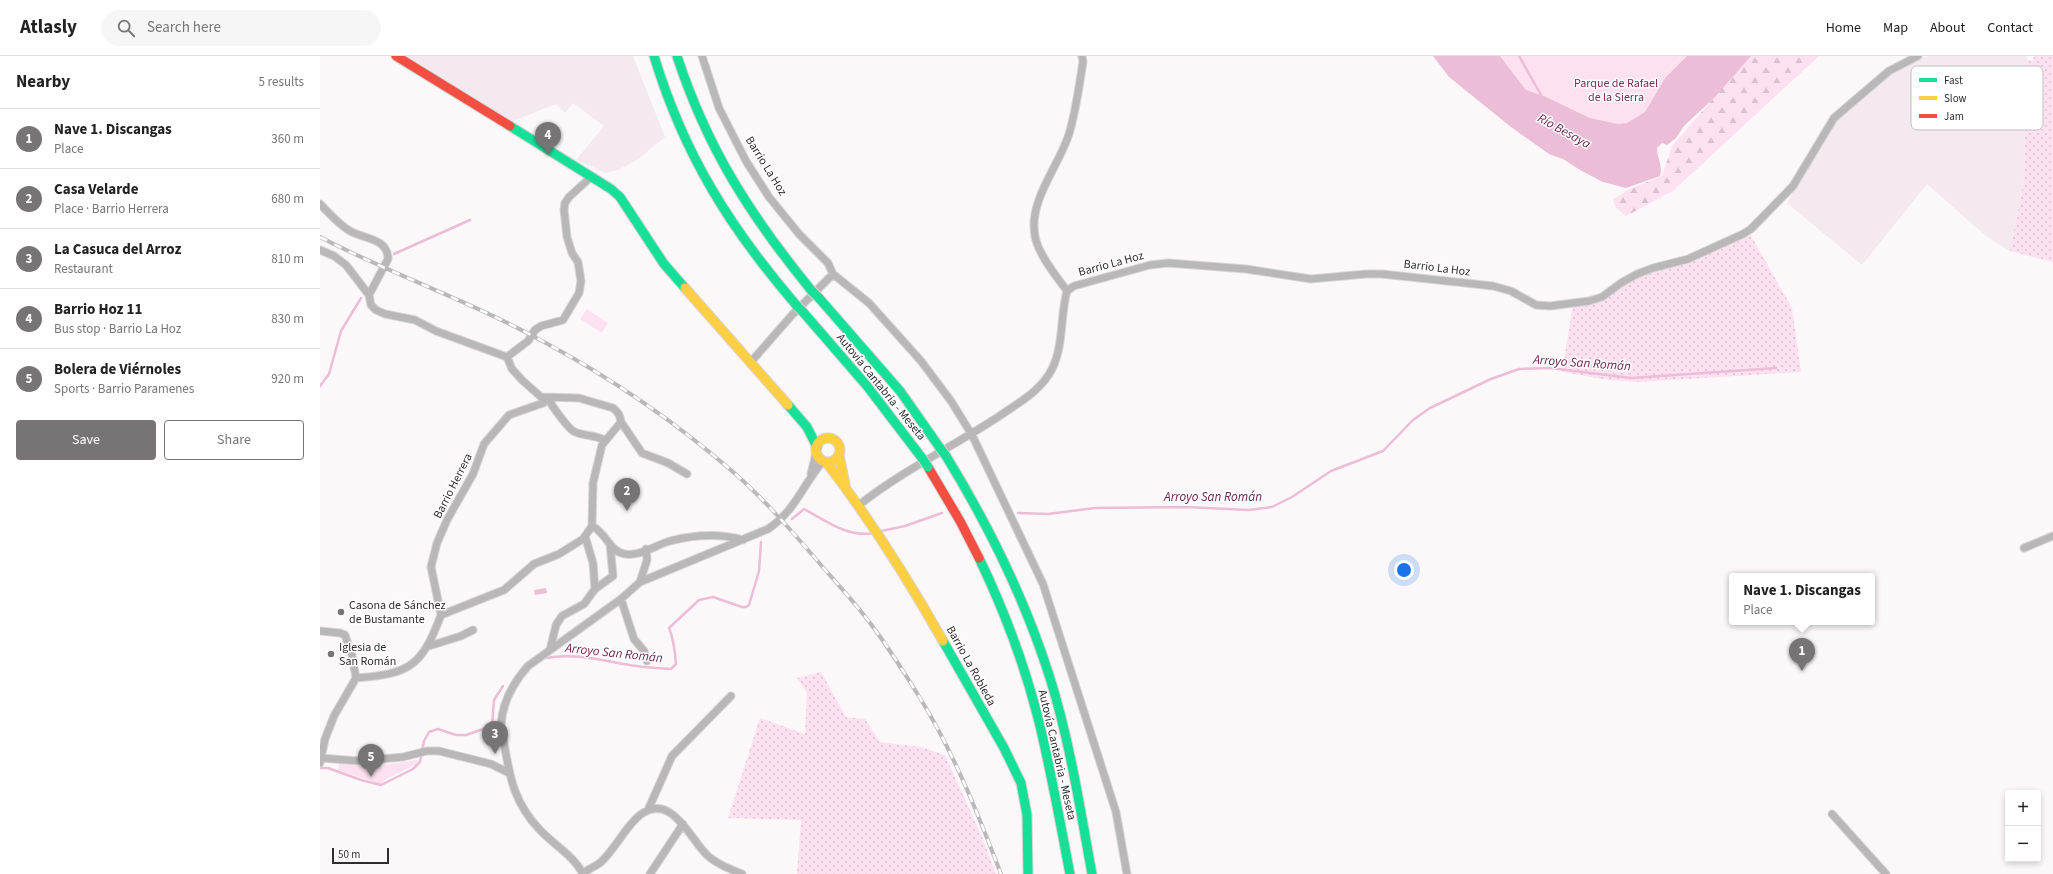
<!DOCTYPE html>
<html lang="en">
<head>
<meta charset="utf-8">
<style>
	body { margin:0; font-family:"Source Sans 3",sans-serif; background:#f6f6f6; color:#222 }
	.controls { position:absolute; right:12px; bottom:12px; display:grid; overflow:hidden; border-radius:4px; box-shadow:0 2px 6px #0003 }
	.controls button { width:36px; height:36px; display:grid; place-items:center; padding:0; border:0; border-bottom:1px solid #e0e0e0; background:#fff; color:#222; font:20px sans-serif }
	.scale { position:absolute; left:12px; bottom:10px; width:57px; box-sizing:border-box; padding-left:4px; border:2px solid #302d2f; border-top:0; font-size:11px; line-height:14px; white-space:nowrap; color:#302d2f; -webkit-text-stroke:3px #fff; paint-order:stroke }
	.you { position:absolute; left:1084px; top:514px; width:14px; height:14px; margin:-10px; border:3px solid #fff; border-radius:50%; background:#1a73e8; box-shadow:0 0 0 6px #1a73e833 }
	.badge { display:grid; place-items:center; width:26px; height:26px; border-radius:50%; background:#777476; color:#fff; font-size:13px; font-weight:700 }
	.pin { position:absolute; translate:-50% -33px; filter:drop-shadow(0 1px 2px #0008) }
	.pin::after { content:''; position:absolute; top:21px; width:14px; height:12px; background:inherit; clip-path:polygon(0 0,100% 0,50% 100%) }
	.popup { position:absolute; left:1409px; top:517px; width:146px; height:52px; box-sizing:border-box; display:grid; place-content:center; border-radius:4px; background:#fff; filter:drop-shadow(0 1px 3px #0005); font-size:13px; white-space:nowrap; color:#767676 }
	.popup b { font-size:15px; color:#222 }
	.popup::after { content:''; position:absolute; left:50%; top:100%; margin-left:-8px; border:8px solid transparent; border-top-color:#fff }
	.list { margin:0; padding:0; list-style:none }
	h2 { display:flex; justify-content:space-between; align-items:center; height:52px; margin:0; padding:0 16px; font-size:17px }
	h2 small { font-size:13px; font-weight:400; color:#767676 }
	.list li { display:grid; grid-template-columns:26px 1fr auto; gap:12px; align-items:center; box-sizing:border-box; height:60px; padding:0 16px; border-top:1px solid #e0e0e0 }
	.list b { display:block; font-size:15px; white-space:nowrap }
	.list p { margin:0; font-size:13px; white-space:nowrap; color:#767676 }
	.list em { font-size:13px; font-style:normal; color:#767676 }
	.actions { display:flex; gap:8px; padding:12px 16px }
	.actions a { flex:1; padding:9px 0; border:1px solid #777476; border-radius:4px; text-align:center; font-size:14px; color:#777476 }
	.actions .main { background:#777476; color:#fff }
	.icon { flex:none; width:22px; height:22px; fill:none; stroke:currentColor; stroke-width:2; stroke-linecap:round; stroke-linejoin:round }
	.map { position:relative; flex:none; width:1733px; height:818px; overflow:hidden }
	header { display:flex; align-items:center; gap:24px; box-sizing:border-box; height:56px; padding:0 20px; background:#fff; border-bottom:1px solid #e0e0e0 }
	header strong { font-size:19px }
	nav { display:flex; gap:22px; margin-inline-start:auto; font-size:14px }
	.search { width:280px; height:36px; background:#f6f6f6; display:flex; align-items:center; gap:10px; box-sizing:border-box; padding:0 14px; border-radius:22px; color:#767676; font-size:15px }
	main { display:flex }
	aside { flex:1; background:#fff }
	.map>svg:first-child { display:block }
	.built { fill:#f3e9ee }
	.grass { fill:url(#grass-dots) }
	.forest { fill:url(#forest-firs) }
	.park { fill:#fde1f0 }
	.water { fill:#ebbdd6 }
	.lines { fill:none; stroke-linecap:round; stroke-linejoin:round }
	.stream { stroke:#ebbdd6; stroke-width:2.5 }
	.street-casing { stroke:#d6d4d5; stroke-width:9 }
	.fast-casing { stroke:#d6d4d5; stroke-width:11 }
	.slow-casing { stroke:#d6d4d5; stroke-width:11 }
	.jam-casing { stroke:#d6d4d5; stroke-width:11 }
	.street { stroke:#b9b7b8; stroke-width:7 }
	.fast { stroke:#16e098; stroke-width:9 }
	.slow { stroke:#ffcf43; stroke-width:9 }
	.jam { stroke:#f24e42; stroke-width:9 }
	.rail-casing { stroke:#bbb8b9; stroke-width:4 }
	.rail { stroke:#fff; stroke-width:2.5; stroke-dasharray:8; stroke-linecap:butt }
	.fast-bridge-casing { stroke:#d6d4d5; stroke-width:11; stroke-linecap:butt }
	.fast-bridge { stroke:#16e098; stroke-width:9 }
	.poi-dot { fill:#777476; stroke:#fff; stroke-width:1.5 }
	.labels { text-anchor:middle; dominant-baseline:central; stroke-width:3; stroke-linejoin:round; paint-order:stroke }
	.park-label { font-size:12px; fill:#792e5c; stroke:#fff }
	.street-label { font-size:12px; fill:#302d2f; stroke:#fff }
	.poi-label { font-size:12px; fill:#302d2f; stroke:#fff; text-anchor:start }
	.water-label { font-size:13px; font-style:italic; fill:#6f2553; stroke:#fff }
	.key { fill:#fff; stroke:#c1c0c1; stroke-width:1 }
	.key-label { font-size:11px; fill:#302d2f }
</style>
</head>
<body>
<header>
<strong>Atlasly</strong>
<div class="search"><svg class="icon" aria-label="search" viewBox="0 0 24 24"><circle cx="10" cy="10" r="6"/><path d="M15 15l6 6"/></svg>Search here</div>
<nav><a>Home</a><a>Map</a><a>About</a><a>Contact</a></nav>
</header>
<main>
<aside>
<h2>Nearby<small>5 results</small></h2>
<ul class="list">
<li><span class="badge">1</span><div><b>Nave 1. Discangas</b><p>Place</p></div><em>360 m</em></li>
<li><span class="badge">2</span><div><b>Casa Velarde</b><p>Place · Barrio Herrera</p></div><em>680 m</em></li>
<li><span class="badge">3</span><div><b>La Casuca del Arroz</b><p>Restaurant</p></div><em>810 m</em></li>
<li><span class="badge">4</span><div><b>Barrio Hoz 11</b><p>Bus stop · Barrio La Hoz</p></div><em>830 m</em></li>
<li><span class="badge">5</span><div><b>Bolera de Viérnoles</b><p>Sports · Barrio Paramenes</p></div><em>920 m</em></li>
</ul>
<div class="actions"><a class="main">Save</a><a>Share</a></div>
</aside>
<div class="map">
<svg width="1733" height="818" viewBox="0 0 1733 818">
	<defs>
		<pattern id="grass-dots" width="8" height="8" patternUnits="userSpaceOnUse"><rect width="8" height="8" fill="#fde1f0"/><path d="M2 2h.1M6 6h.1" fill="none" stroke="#d9c1ce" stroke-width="1.8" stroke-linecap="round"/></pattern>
		<pattern id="forest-firs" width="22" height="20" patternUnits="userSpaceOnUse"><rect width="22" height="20" fill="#fde1f0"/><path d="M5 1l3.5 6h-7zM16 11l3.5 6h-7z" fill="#d9c1ce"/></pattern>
	</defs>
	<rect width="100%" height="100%" fill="#fcf8fa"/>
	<path class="built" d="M87,0h226l32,81 -28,23 -19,10 -12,3 -30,-13 28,-34 -31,-23 -8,10 -9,-9 -43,17z
		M1607,0h100l-3,124 -14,71 -23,-14 -60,-53 -65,81 -75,-62 50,-83 61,-52z"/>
	<path class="grass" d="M1714,0h19v206l-43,-11 14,-71 3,-120 6,1z
		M1430,178l42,74 9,64 -162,10 -30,-2 -47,-8 11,-67 13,-1 46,-25 25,-9 37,-10z
		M501,616l25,45 19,2 15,23 41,5 24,8 37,82 14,37h-199l4,-54 -73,-2 32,-100 45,16 2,-41 -10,-15z"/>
	<path class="forest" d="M1430,0h69l-146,135 -47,25 -11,-9 -2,-8 17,-10 32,-13 10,-30z"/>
	<path class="park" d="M1180,0h187l-22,22 -20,34 -18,11 -9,1 -28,-6 -46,-22 -18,-6z
		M267,253l21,14 -6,10 -22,-14z
		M97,704l2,2 -2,2 -31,15 -5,5 -43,-14 1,-6 45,4v-3z"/>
	<path class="water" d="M1113,0h67l26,34 18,6 46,22 28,6 9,-1 18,-11 20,-34 22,-22h64l-36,41 -31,29 -8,12 -9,7 -5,-2 -5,5c0,10 6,17 3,28l-34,12 -23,-6 -23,-12 -17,-11 -14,-5 -38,-27 -62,-50z
		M226,532l1,5 -12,2 -1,-5z"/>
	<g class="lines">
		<path class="stream" d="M1199,0l22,39 -1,3
			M74,198l76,-34
			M0,330l9,-12 12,-43 20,-33
			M698,457l30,1 47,-6 91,-1 63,3 23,-3 20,-10 39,-26 52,-20 30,-31 17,-12 61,-29 28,-10 31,-1 81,10 145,-10
			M472,463l12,-10c22,12 44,29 70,24
			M561,475l24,-5 37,-13
			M226,602c30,-6 61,4 91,8 12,2 23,2 34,3l5,-5c-1,-13 -2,-24 -7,-36l30,-28 14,-3 29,10h4l3,-2 10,-34 2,-29
			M0,712h8l33,12 20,5 32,-16 7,-7 4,-21 5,-9 9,-3 18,6h10l26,-9 2,-26 9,-14"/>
		<defs>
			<path id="street" d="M382,0l17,52 27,53 23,36 30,37 29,29 5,11 36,29 52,58 30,40 21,34 71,149 73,228 11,62
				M0,148c9,9 19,21 30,27 14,8 38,7 38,28l-19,36
				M0,194l14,6 12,9 23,30 2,10 5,5 9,4 30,6 21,11 71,26 5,12 10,11 19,17 38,1 34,10c5,4 7,7 8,14l-19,23 -9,38 -1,43c15,8 16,22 29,27 15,6 35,-8 49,-12 24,-6 49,-8 73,-1
				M747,235c-10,-14 -29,-37 -32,-55 -7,-35 24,-70 34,-102 7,-23 10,-48 14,-72l-1,-6
				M187,301l21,-16 7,-11 6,-4 22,-6 16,-27 2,-12 -3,-19 -6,-9 -5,-16 -3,-27 1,-7 4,-6 22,-20
				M430,307l42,-48 41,-41
				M301,366l21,31 26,10 19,11
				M491,418l5,-21
				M539,449c43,-34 93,-58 139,-88 20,-14 43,-26 54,-48 12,-24 8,-53 15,-78l7,-5 76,-21 18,-2 78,6 65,10 55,-5h16l111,12 18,5 25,14 14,1 39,-5 13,-4 19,-14 16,-9 16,-6 35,-9 55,-25 8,-5 42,-43 41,-68 55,-47 29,-15
				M265,480l8,27 2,26
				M1704,492l29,-12
				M320,526l7,-22 -1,-11
				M301,543l13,40 10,12 3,10
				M121,559l-10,-48 6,-24 10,-23 26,-46 11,-30 25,-29 34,-12 5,-5c3,7 21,32 27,34 9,4 20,3 30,8
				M0,575l20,2 5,2 7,20 4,23 -22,38 -9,23 -5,24
				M109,590l32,-10 12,-6
				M230,594l6,-25 6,-9 22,-12 11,-15 18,-13 -3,-32
				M36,622c54,-4 66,-12 85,-63l63,-25 30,-26 25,-10 24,-15 9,-13
				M1,702l38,3 44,-4 24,-6h12l52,13 18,9
				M328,754l24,-54 59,-60
				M1512,758l54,60
				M263,817c6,-4 13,-7 18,-11 15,-14 24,-35 39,-47 30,-23 49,21 65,38 9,10 25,16 37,21
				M263,818c-9,-18 -29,-29 -43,-44 -31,-32 -31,-63 -39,-104 1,-23 12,-43 27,-60l93,-67 19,-17 128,-53c28,-19 34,-43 55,-68
				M330,818l33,-50"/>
			<path id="fast" d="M334,0c30,99 76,172 143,250
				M357,0c30,92 73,159 134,234
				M190,70l101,63 9,8 44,67 21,24
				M499,242l81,93 40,57
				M483,256l64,74 55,72
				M468,349l19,22 10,20
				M626,400c43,70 79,143 104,222 20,64 30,130 42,196
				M659,502c25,52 45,105 59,160 13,52 22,104 32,156
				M623,585l61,107 17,35 6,32 1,59"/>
			<path id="slow" d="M365,232l103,117
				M496 394a12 12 0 1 1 24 0a12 12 0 1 1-24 0Z
				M519,399l6,29
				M506,406c44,57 82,117 117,179"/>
			<path id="jam" d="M76,0l114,70
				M608,411l32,54 19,37"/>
		</defs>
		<use href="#street" class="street-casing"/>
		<use href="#fast" class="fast-casing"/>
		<use href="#slow" class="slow-casing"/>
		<use href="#jam" class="jam-casing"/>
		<use href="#street" class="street"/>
		<use href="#fast" class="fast"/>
		<use href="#slow" class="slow"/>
		<use href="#jam" class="jam"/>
		<defs>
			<path id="rail" d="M0,181c73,38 152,65 224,105 67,36 130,79 188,129 30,26 57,57 83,87 16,19 33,37 48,56 21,26 39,55 57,84 34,55 58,116 81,176"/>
		</defs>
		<use href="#rail" class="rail-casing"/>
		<use href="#rail" class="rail"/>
		<defs>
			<path id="fast-bridge" d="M491,234l8,8
				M477,250l6,6
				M620,392l6,8
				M602,402l6,9"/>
		</defs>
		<use href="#fast-bridge" class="fast-bridge-casing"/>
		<use href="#fast-bridge" class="fast-bridge"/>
	</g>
	<g class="poi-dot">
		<circle cx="21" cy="556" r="4"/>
		<circle cx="11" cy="598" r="4"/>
	</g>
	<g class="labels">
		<g class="park-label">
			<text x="1296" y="27">Parque de Rafael<tspan x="1296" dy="14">de la Sierra</tspan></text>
		</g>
		<g class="street-label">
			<text transform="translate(446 110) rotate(58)">Barrio La Hoz</text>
			<text transform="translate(791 208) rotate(-15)">Barrio La Hoz</text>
			<text transform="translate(1117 212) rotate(7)">Barrio La Hoz</text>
			<text transform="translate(561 331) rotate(51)">Autovía Cantabria - Meseta</text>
			<text transform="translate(133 430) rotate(-63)">Barrio Herrera</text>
			<text transform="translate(651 610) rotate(61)">Barrio La Robleda</text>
			<text transform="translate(737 699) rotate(77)">Autovía Cantabria - Meseta</text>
		</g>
		<g class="poi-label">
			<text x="29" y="549">Casona de Sánchez<tspan x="29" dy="14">de Bustamante</tspan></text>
			<text x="19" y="591">Iglesia de<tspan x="19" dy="14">San Román</tspan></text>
		</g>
		<g class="water-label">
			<text transform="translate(1244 75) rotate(29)">Río Besaya</text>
			<text transform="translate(1262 307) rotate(4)">Arroyo San Román</text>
			<text x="893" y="441">Arroyo San Román</text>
			<text transform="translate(294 597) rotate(6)">Arroyo San Román</text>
		</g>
	</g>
	<rect x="1591" y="10" width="132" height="64" rx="6" class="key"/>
	<rect x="1599" y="22" width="18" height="4" fill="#16e098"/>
	<rect x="1599" y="40" width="18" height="4" fill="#ffcf43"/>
	<rect x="1599" y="58" width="18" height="4" fill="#f24e42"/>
	<g class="key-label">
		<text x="1624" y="28">Fast</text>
		<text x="1624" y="46">Slow</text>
		<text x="1624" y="64">Jam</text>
	</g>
</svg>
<div class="controls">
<button>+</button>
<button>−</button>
</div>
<div class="scale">50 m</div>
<div class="you"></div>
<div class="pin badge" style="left:1482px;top:615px">1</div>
<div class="popup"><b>Nave 1. Discangas</b>Place</div>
<div class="pin badge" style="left:307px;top:455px">2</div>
<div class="pin badge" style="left:175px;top:698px">3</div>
<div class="pin badge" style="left:228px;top:99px">4</div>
<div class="pin badge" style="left:51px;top:721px">5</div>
</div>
</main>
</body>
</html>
